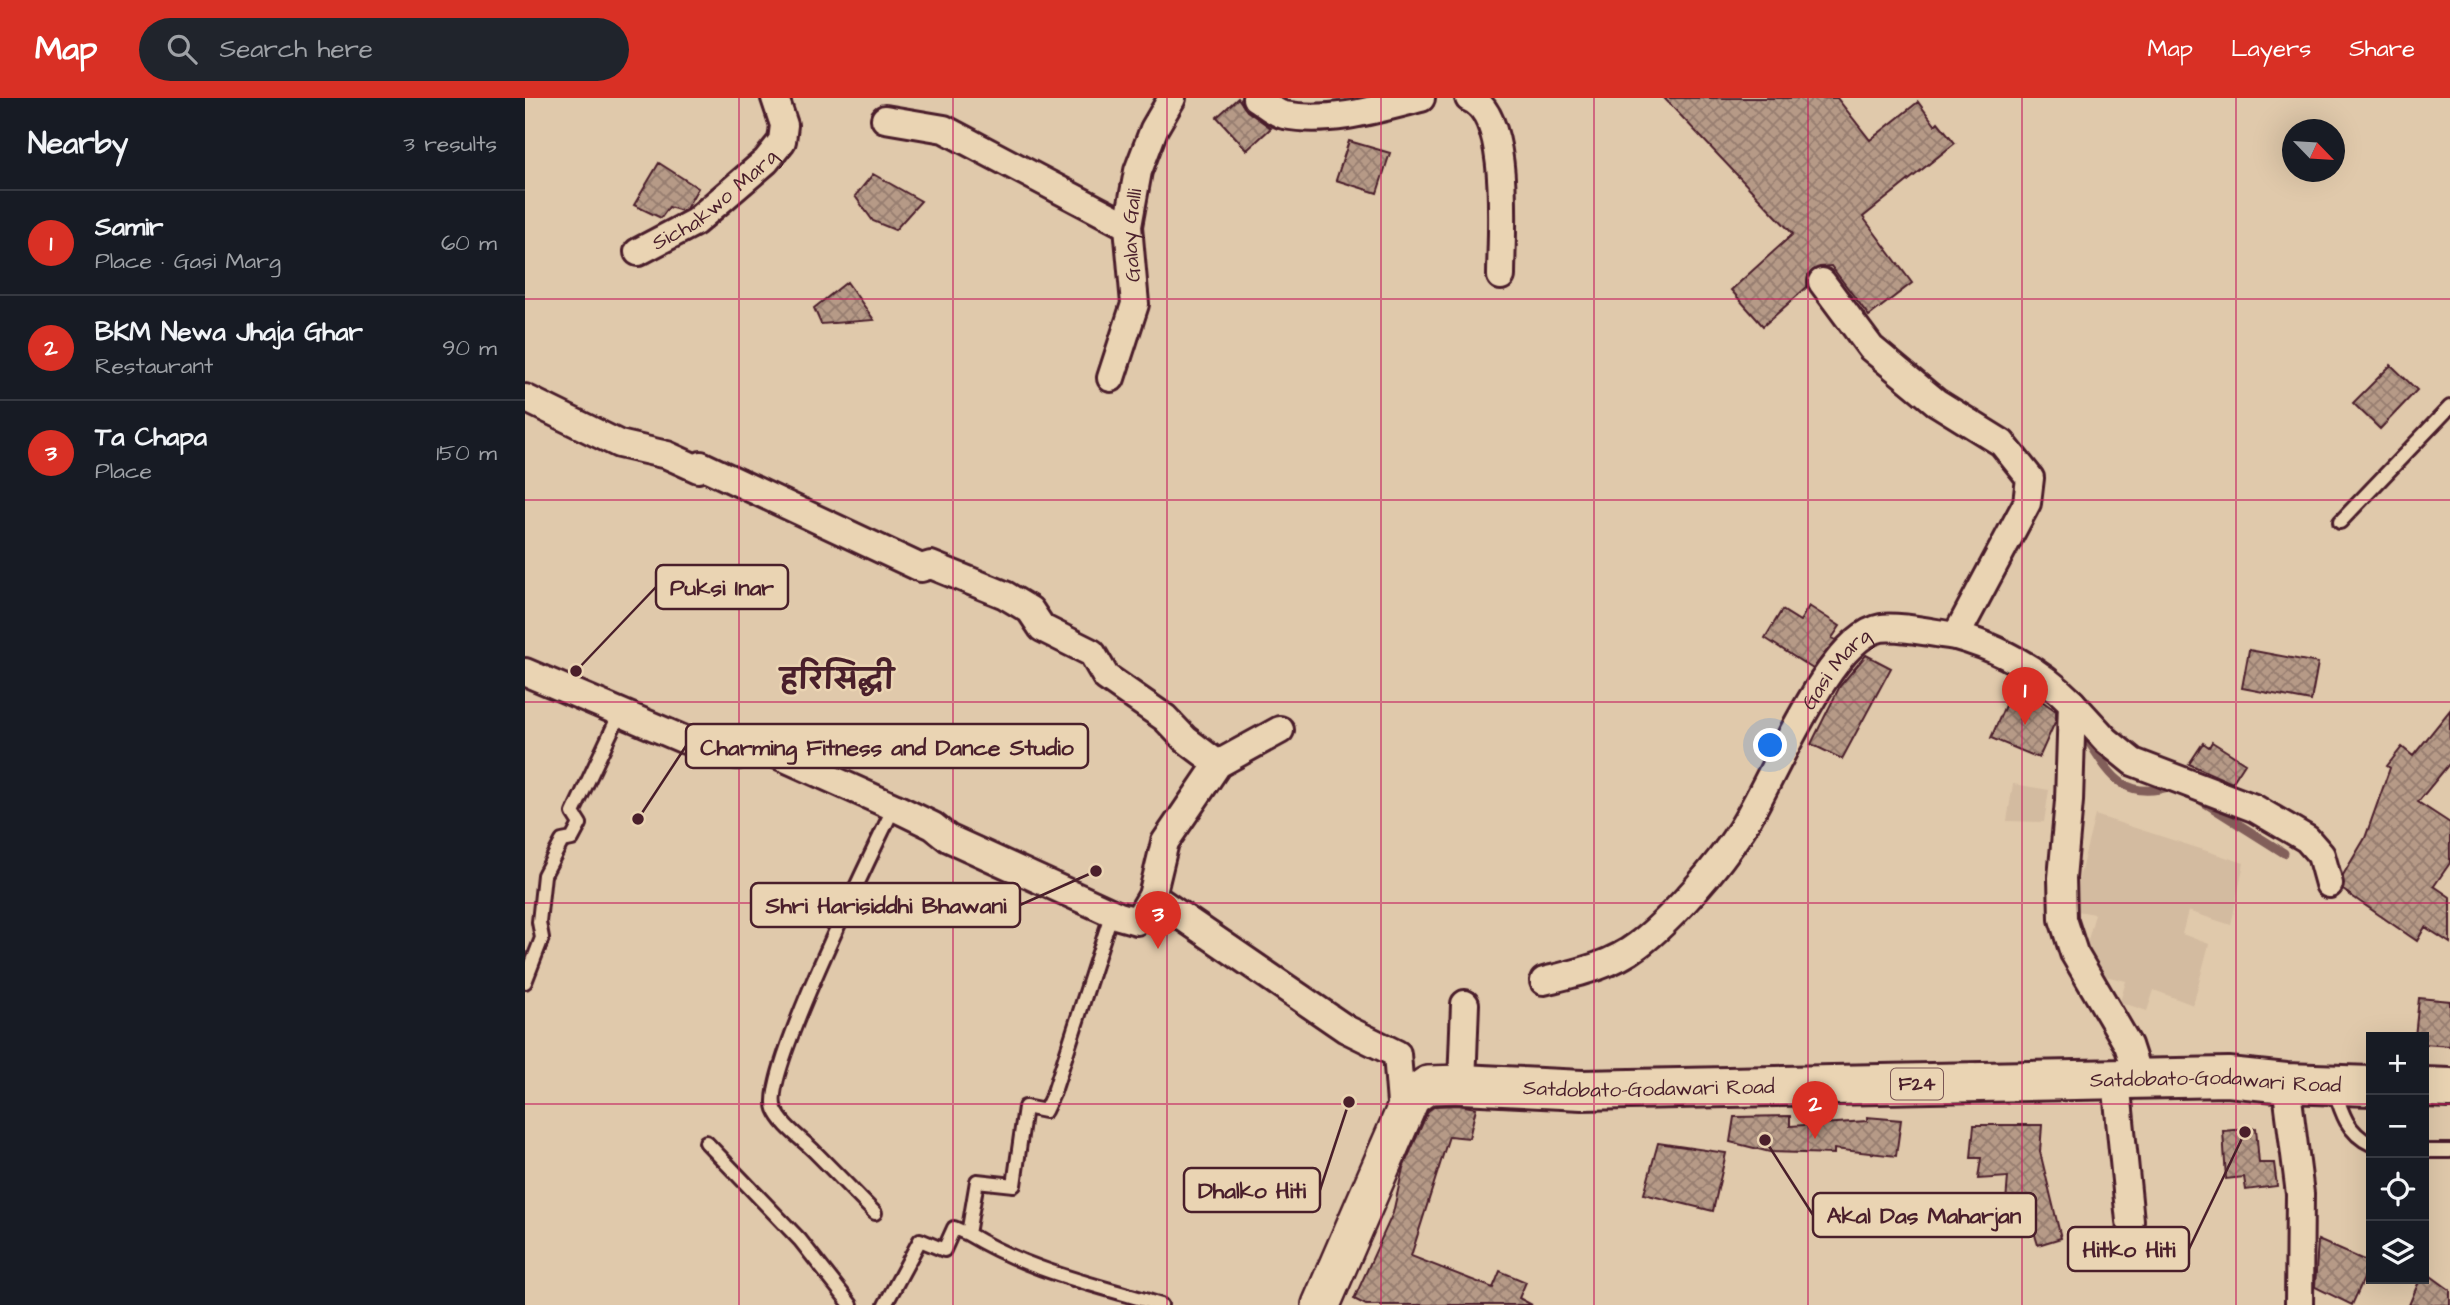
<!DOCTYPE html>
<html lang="en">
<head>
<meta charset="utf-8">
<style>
	body { margin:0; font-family:"Architects Daughter","Playpen Sans Deva",sans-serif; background:#20242c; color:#f1f3f6 }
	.controls { position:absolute; right:21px; bottom:21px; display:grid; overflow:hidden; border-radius:0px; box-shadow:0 7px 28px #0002 }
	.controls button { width:63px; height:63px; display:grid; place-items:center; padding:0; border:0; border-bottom:2px solid #363941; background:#171b24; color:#f1f3f6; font:35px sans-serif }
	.compass { position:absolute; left:1757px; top:21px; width:63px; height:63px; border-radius:50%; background:#171b24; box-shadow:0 7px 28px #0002; rotate:115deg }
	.you { position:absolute; left:1246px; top:648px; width:24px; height:24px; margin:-18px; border:5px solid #fff; border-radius:50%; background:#1a73e8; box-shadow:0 0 0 10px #1a73e833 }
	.badge { display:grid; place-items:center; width:46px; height:46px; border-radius:50%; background:#d93025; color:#fff; font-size:23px; font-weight:700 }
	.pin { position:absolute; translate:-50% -58px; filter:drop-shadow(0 2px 4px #0008) }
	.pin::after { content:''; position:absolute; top:37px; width:24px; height:21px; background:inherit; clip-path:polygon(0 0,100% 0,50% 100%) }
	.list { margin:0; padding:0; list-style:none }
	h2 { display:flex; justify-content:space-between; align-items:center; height:91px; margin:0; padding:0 28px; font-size:30px }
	h2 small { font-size:23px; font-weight:400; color:#9ea1a6 }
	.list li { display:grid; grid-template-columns:46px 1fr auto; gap:21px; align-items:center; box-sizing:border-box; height:105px; padding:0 28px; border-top:2px solid #363941 }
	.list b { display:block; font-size:26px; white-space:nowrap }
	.list p { margin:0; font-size:23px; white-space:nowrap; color:#9ea1a6 }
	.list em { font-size:23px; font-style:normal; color:#9ea1a6 }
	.icon { flex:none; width:38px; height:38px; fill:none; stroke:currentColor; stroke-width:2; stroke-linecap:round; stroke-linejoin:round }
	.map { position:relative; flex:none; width:1925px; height:1207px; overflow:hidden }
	header { display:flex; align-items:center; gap:42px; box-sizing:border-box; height:98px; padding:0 35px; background:#d93025; color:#fff }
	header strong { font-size:33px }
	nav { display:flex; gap:38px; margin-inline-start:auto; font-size:24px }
	.search { width:490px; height:63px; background:#20242c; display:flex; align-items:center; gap:18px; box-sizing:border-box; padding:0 24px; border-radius:38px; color:#9ea1a6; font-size:26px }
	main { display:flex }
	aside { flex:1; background:#171b24 }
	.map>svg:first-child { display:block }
	.built { fill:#d3bba0 }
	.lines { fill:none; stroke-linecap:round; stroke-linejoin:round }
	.stream { stroke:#825e5a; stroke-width:9 }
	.building { fill:url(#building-cross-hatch); stroke:#4a1f2b; stroke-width:2 }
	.lane-casing { stroke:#4a1f2b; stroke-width:18 }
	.street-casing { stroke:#4a1f2b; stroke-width:32 }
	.secondary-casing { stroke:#4a1f2b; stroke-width:42 }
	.primary-casing { stroke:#4a1f2b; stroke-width:44 }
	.lane { stroke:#ead4b3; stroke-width:12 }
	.street { stroke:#ead4b3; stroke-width:26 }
	.secondary { stroke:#ead4b3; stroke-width:37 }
	.primary { stroke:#ead4b3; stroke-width:38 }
	.grid { fill:none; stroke:#c2185b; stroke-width:2; stroke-opacity:0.55 }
	.labels { text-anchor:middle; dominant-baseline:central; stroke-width:5; stroke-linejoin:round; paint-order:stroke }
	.shield { fill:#ead4b3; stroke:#7a5554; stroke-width:2 }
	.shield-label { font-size:19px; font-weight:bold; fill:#4a1f2b }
	.street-label { font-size:21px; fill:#4a1f2b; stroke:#ead4b3 }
	.district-label { font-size:28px; font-weight:bold; fill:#4a1f2b; stroke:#ead4b3 }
	.leader { fill:none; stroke:#4a1f2b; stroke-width:2.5 }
	.callout-dot { fill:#4a1f2b; stroke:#ead4b3; stroke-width:2.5 }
	.callout { fill:#ead4b3; stroke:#4a1f2b; stroke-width:2.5 }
	.callout-label { font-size:23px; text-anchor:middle; font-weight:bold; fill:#4a1f2b }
</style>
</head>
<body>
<header>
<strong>Map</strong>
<div class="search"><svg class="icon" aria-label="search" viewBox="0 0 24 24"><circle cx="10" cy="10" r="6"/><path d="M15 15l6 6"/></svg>Search here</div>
<nav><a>Map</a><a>Layers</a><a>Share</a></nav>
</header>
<main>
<aside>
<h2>Nearby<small>3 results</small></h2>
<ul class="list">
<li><span class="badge">1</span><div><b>Samir</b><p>Place · Gasi Marg</p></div><em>60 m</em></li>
<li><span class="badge">2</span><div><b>BKM Newa Jhaja Ghar</b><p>Restaurant</p></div><em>90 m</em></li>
<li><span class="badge">3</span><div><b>Ta Chapa</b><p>Place</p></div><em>150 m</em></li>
</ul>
</aside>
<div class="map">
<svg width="1925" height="1207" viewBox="0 0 1925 1207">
	<defs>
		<pattern id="building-cross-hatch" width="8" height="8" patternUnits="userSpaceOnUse" patternTransform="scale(1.75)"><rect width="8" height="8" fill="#b69a87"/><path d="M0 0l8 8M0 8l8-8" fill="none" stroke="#967d6f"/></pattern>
	</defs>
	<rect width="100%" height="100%" fill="#e0c9ab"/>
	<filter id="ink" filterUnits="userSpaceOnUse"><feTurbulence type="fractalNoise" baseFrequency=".0143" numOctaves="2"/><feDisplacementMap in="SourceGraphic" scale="14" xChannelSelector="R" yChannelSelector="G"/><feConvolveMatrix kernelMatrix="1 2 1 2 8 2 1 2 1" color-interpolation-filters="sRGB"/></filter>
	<g filter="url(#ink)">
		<path class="built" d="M1488,686l36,6 -5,32 -37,-1z
			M1570,717l149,48 -13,62 -43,-14 -6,23 27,10 -16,61 -39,-15 -7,21 -27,-9 6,-21 -46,-11 15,-56 -24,-4z"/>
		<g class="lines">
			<path class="stream" d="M1557,633c26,39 38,73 92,54
				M1672,700l87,55"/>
		</g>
		<path class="building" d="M713,0l9,13 24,17 -24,22 -30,-33z
			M1139,0h173l33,42 48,-38 17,23 3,-3 17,21 -92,74 49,66 -43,33 -38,-50 -11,1 -12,8 -1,12 -44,39 -32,-36 62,-56z
			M824,43l41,12 -13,40 -41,-13z
			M134,65l39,25 -12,21 -4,2 -13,-4 -8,11 -27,-13z
			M348,76l48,27 -26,29 -22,-9 -18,-25z
			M322,184l27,38 -53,4 -7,-16z
			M1866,267l26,25 -37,39 -27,-26z
			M1284,508l31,20 -8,12 4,2 -23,29 -48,-31 17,-28 18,11z
			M1724,552l69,13 -7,38 -69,-13z
			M1341,557l25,13 -49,91 -31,-15 29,-58z
			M1490,584l41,29v9l-17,38 -48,-20z
			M1925,612v53l-32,39 32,21v40l-16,23 16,11v46l-25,-16 -8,14 -74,-51v-15l22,-37 25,-70 -3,-2 15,-19 11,9z
			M1687,644l33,21 -13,20 -43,-19 14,-21 6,4z
			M1894,900l31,3v45l-26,-2v-7h-9z
			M933,1007l18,3 -7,30 -20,-2 -38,120 82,32 7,-17 26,11 -7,16 13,7h-166l-12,-6 39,-86 10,-45 25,-57 7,-5z
			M1265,1018v10l77,-5v-4l34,3 -5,36 -62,-7v5l-64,-2 -40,-10 4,-25z
			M1449,1027h68l-2,27 21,86 -23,7 -13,-44 -19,1 2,-25 -30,2 3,-21h-10z
			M1731,1030l3,35h15l3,23 -31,4 -2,-13 -18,2 -3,-48z
			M1133,1045l68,10 -13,58 -69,-17z
			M1793,1142l53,23 -19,42 -37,-18z
			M1899,1173l26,19v15h-41l11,-26h4z"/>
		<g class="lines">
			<defs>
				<path id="lane" d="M1815,424l110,-115
					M0,884l17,-44 -3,-16 5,-47 18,-34 10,-2 8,-15 -7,-11 47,-100
					M1809,990c7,23 13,45 37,56
					M181,1044l94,98 51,65
					M1899,1053h26
					M350,1115c-20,-20 -40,-41 -60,-61 -13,-13 -33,-26 -40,-43 -14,-33 99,-259 119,-302
					M443,1136c66,39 123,49 193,71
					M360,1207l35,-65 24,10 10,-22 14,6 9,-53 37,4 11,-78 20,4 9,-19 58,-180"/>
				<g id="street">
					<path d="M731,0c8,5 19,15 28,17 45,9 94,-6 137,-17"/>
					<path d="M944,0c43,16 32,139 32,178"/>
					<path d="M360,21l59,10 184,97"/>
					<path id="s1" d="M113,154l57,-30 71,-61 16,-20 2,-16 -9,-27"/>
					<path id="s2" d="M586,280l24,-74 -7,-78 10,-55 16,-42 18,-31"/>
					<path d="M0,300l94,46 48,11 31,14 3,-4 220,103 10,-3 74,30 25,15 12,18 50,25 14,24 59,41 20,21 33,25"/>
					<path d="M1431,538c43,12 84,35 116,67"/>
					<path d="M0,574l160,68 52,15 14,-12 143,64 39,19 15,12 171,78 18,5 15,-25 194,133 51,25 5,62"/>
					<path d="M627,798l13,-54 53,-78 62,-34"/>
					<path id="s3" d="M1019,883c32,-8 67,-15 94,-36 34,-26 80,-79 103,-115 30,-46 87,-193 140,-202 16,-3 57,6 75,8l71,-133 3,-25 -28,-35 -66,-41 -65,-54 -49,-66"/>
					<path d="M1614,981l-11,-34 -54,-92 -11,-34 -1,-41 7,-77 3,-98 34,37 27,22 121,46 53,31 14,16 8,29"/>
					<path d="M1591,982l14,141"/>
					<path d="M1761,985l14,111 -1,111"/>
					<path d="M937,986l3,-80"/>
				</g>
				<path id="secondary" d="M796,1207l90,-208 17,-12 34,-1"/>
				<g id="primary">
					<path id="s4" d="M937,986l120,6 646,-13 58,6 85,3"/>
					<path d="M1899,989l26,1"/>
				</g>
			</defs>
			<use href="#lane" class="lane-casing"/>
			<use href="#street" class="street-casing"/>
			<use href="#secondary" class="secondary-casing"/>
			<use href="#primary" class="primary-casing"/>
			<use href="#lane" class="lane"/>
			<use href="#street" class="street"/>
			<use href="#secondary" class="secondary"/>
			<use href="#primary" class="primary"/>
		</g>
	</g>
	<path class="grid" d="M214,0v1207M428,0v1207M642,0v1207M856,0v1207M1069,0v1207M1283,0v1207M1497,0v1207M1711,0v1207M0,201h1925M0,402h1925M0,604h1925M0,805h1925M0,1006h1846M1899,1006h26"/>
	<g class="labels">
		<rect class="shield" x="1366" y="970.5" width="52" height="31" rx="5"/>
		<g class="shield-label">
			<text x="1392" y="986">F24</text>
		</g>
		<g class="street-label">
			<text stroke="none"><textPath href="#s1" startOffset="93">Sichakwo Marg</textPath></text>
			<text stroke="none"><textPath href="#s2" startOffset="147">Galay Galli</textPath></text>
			<text stroke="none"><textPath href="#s3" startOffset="444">Gasi Marg</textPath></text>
			<text stroke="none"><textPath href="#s4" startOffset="754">Satdobato-Godawari Road</textPath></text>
			<text stroke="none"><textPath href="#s4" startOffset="187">Satdobato-Godawari Road</textPath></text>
		</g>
		<g class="district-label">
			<text x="312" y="582">हरिसिद्धी</text>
		</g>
	</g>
	<path class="leader" d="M51 573L131 489M113 721L161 648M571 773L495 807M824 1004L795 1092M1240 1042L1288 1117M1720 1034L1664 1151"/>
	<g class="callout-dot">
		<circle cx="51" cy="573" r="7"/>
		<circle cx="113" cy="721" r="7"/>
		<circle cx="571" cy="773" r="7"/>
		<circle cx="824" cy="1004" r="7"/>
		<circle cx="1240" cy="1042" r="7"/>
		<circle cx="1720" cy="1034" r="7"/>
	</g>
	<g class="callout">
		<rect x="131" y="467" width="132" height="44" rx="7"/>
		<rect x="161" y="626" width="402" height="44" rx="7"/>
		<rect x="226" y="785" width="269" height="44" rx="7"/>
		<rect x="659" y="1070" width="136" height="44" rx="7"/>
		<rect x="1288" y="1095" width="223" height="44" rx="7"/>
		<rect x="1543" y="1129" width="121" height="44" rx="7"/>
	</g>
	<g class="callout-label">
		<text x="197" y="497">Puksi Inar</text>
		<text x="362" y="657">Charming Fitness and Dance Studio</text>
		<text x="361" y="815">Shri Harisiddhi Bhawani</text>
		<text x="727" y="1100">Dhalko Hiti</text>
		<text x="1399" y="1125">Akal Das Maharjan</text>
		<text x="1604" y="1159">Hitko Hiti</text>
	</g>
</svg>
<div class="controls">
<button>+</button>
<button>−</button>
<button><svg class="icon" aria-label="locate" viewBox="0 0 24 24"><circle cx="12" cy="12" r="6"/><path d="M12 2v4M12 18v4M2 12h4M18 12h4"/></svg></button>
<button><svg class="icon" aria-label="layers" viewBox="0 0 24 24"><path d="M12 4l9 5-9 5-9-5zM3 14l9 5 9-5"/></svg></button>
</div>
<svg class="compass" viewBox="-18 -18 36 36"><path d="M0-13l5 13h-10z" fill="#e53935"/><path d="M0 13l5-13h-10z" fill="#9ea1a6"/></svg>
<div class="you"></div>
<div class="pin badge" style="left:1500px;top:627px">1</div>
<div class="pin badge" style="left:1290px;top:1041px">2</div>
<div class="pin badge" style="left:633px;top:851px">3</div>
</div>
</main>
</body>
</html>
